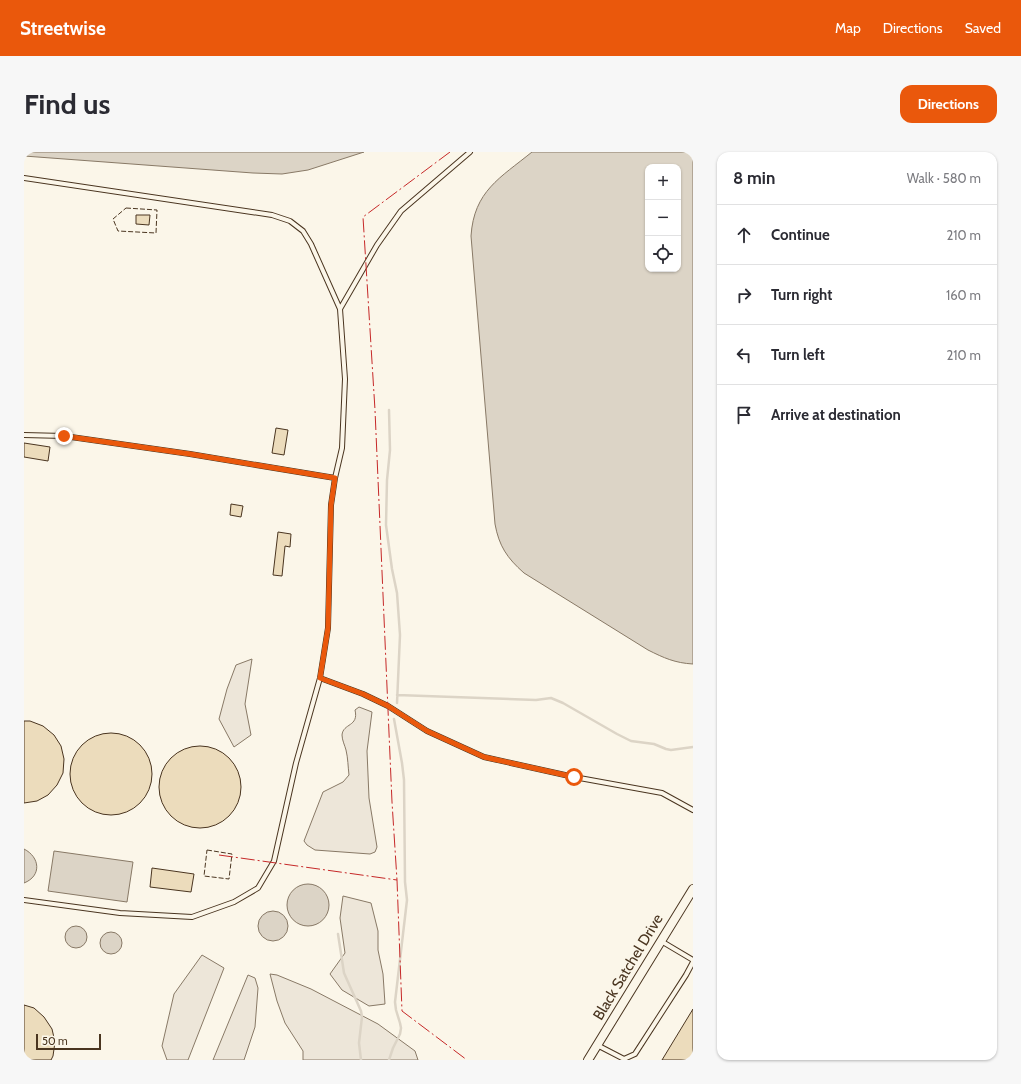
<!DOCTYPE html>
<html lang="en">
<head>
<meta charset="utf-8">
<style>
	body { margin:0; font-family:Cabin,sans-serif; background:#f7f7f7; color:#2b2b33 }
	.controls { position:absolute; right:12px; top:12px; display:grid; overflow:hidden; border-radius:8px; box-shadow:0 1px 3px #0004 }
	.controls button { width:36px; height:36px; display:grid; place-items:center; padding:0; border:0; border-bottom:1px solid #e1e1e2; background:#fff; color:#2b2b33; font:20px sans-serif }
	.scale { position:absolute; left:12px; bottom:10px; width:65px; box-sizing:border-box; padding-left:4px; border:2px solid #4a3520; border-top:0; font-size:11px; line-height:14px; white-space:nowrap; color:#4a3520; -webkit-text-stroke:3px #fbf6e9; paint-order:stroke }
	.stop { position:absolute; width:12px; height:12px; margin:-9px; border:3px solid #ea580c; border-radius:50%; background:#fff }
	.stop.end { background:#ea580c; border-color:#fff; box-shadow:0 1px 4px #0008 }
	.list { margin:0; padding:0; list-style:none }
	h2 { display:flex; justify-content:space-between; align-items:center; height:52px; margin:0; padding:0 16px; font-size:17px }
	h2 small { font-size:13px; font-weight:400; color:#7c7c81 }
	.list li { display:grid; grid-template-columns:26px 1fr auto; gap:12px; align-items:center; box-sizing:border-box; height:60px; padding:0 16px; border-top:1px solid #e1e1e2 }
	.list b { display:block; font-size:15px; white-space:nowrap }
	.list em { font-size:13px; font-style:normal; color:#7c7c81 }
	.icon { flex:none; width:22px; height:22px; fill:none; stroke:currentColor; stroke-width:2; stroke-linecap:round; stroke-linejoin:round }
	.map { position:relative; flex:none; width:669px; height:908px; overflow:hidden; border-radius:12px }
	header { display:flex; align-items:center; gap:24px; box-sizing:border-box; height:56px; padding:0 20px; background:#ea580c; color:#fff }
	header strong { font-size:19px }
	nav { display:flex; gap:22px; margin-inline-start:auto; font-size:14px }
	.intro { display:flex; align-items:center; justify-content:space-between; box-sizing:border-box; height:96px; padding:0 24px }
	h1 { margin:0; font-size:28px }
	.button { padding:10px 18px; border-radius:12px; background:#ea580c; color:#fff; font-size:14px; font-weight:700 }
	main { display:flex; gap:24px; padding:0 24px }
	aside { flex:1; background:#fff; border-radius:12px; box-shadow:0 1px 3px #0004 }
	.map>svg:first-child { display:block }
	.green { fill:#ede6d9; stroke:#887966 }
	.water { fill:#dcd4c6; stroke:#887966; fill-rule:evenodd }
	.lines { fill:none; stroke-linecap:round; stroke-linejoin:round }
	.stream { stroke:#dcd4c6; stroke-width:2.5 }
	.building { fill:#ecdcbc; stroke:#4a3520 }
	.lane-casing { stroke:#4a3520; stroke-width:6 }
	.street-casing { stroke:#4a3520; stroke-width:10 }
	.lane { stroke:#fbf6e9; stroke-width:4 }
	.street { stroke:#fbf6e9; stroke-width:8 }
	.fence { stroke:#4a3520; stroke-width:1; stroke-dasharray:5 2; stroke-linecap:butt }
	.power { stroke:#c62828; stroke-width:1; stroke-dasharray:14 3 2 3; stroke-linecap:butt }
	.route { stroke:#ea580c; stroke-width:5 }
	.labels { text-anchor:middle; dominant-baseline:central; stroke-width:3; stroke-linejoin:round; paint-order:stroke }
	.street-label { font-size:15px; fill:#4a3520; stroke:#fbf6e9 }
</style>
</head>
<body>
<header>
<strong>Streetwise</strong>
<nav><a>Map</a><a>Directions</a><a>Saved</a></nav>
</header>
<div class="intro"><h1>Find us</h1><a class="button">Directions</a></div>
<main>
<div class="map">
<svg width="669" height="908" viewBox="0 0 669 908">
	<rect width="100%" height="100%" fill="#fbf6e9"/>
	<path class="green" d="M228,507l-7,45 6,31 -17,12 -15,-28 8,-30 9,-24z
		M335,555l13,5 -5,39 2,47 8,49 -2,5 -5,2 -55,-4 -8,-5 -3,-4 19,-49 20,-10 6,-7c-1,-8 -1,-17 -3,-25 -1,-4 -4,-10 -4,-15 1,-12 17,-8 13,-25z
		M319,744l28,7 7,28v19l5,24 2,30 -16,2 -27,-16 -12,-16 15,-21 -5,-35z
		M178,803l22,13 -36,92h-21l-5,-14 12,-52z
		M246,822l7,1 34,14 67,35 37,27 3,9h-115v-9l-18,-28 -8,-22z
		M224,823l7,3 3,10 -3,39 -11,33h-31z"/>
	<path class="water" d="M0,0h340l-56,18 -26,4 -29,-1 -229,-17z
		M508,0h161v512c-18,-1 -29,-6 -45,-14l-124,-77c-17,-15 -25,-27 -29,-49l-24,-288c3,-45 29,-58 61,-84zM624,15h30v102h-30z
		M0,697c16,8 18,27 0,34z
		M30,699l79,11 -6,40 -79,-11z
		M263 753a21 21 0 1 1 42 0a21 21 0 1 1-42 0Z
		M234 774a15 15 0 1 1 30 0a15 15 0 1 1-30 0Z
		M41 785a11 11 0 1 1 22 0a11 11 0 1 1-22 0Z
		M76 791a11 11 0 1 1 22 0a11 11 0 1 1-22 0Z"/>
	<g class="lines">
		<path class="stream" d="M365,258l1,40 -3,30 -1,45 6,44 5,24 3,42 -3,68
			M373,543l139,5 15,-2 12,5 54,31 14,7 23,3 12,5 5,1 22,-3
			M314,782l6,39 17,38 1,6 -3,26 2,17
			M365,908l4,-12 7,-14 1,-6 -1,-5 -4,-13 -1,-8 12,-102 -2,-18 -1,-102 -2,-17 -8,-44"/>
	</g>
	<path class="building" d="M112,63h14l-1,10 -13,-1z
		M252,276l12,2 -4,25 -12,-2z
		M0,291l26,4 -2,14 -24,-4z
		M207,352l12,2 -2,11 -11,-2z
		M254,380l13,2 -1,13 -5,-1 -3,30 -9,-1z
		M0,569h6l13,5 11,9 7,11 3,13 -1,14 -6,12 -9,10 -11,6 -13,2z
		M46 622a41 41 0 1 1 82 0a41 41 0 1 1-82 0Z
		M135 635a41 41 0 1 1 82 0a41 41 0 1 1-82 0Z
		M128,716l42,6 -3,18 -41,-5z
		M0,853l10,3 10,9 8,12 3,13 -2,14 -2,4h-27z
		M669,857v51h-31z"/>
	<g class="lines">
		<defs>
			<path id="lane" d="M0,26l248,37 18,6 13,10 8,13 29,65 5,70 -3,69 -7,30
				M316,157l37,-64 24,-34 69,-59
				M0,283l40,1 126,18 145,24 -4,27 -3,123 -8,50 -24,85 -22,98 -16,27 -24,14 -42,15 -72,-4 -96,-13
				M296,526l43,16 25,12 39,25 57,26 90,20 88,16 31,17
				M637,789l32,19
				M573,893l27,14 11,-5 51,-79 7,-13"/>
			<path id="street" d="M564,908l105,-171"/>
		</defs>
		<use href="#lane" class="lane-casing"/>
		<use href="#street" class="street-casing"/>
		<use href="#lane" class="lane"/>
		<use href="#street" class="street"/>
		<path class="fence" d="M102,56l31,2 -1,23 -38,-2 -5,-12z
			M183,698l25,4 -3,25 -25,-3z"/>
		<path class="power" d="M426,0l-87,65 12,193 17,392 5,78 5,131 65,49
			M195,703l178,25"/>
	</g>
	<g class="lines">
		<path class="route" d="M40,284l126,18 145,24 -4,27 -3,123 -8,50 43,16 25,12 39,25 57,26 90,20"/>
	</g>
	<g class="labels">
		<g class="street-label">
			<text transform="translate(604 815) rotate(-59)">Black Satchel Drive</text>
		</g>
	</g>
</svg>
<div class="controls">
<button>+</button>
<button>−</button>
<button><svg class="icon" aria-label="locate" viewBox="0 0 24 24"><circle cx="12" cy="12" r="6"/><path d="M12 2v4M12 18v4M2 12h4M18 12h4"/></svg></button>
</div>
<div class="scale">50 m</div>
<div class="stop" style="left:550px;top:625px"></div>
<div class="stop end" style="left:40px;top:284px"></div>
</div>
<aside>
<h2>8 min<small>Walk · 580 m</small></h2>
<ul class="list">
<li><svg class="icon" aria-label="ahead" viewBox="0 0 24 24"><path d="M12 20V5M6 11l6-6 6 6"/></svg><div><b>Continue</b></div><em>210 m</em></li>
<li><svg class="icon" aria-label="right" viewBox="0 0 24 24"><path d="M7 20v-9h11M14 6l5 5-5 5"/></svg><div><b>Turn right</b></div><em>160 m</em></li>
<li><svg class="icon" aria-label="left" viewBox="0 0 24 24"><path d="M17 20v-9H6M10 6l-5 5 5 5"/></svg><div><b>Turn left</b></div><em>210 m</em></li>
<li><svg class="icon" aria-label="arrive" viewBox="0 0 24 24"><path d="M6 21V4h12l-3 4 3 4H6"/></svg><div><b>Arrive at destination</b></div></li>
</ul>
</aside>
</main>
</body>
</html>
